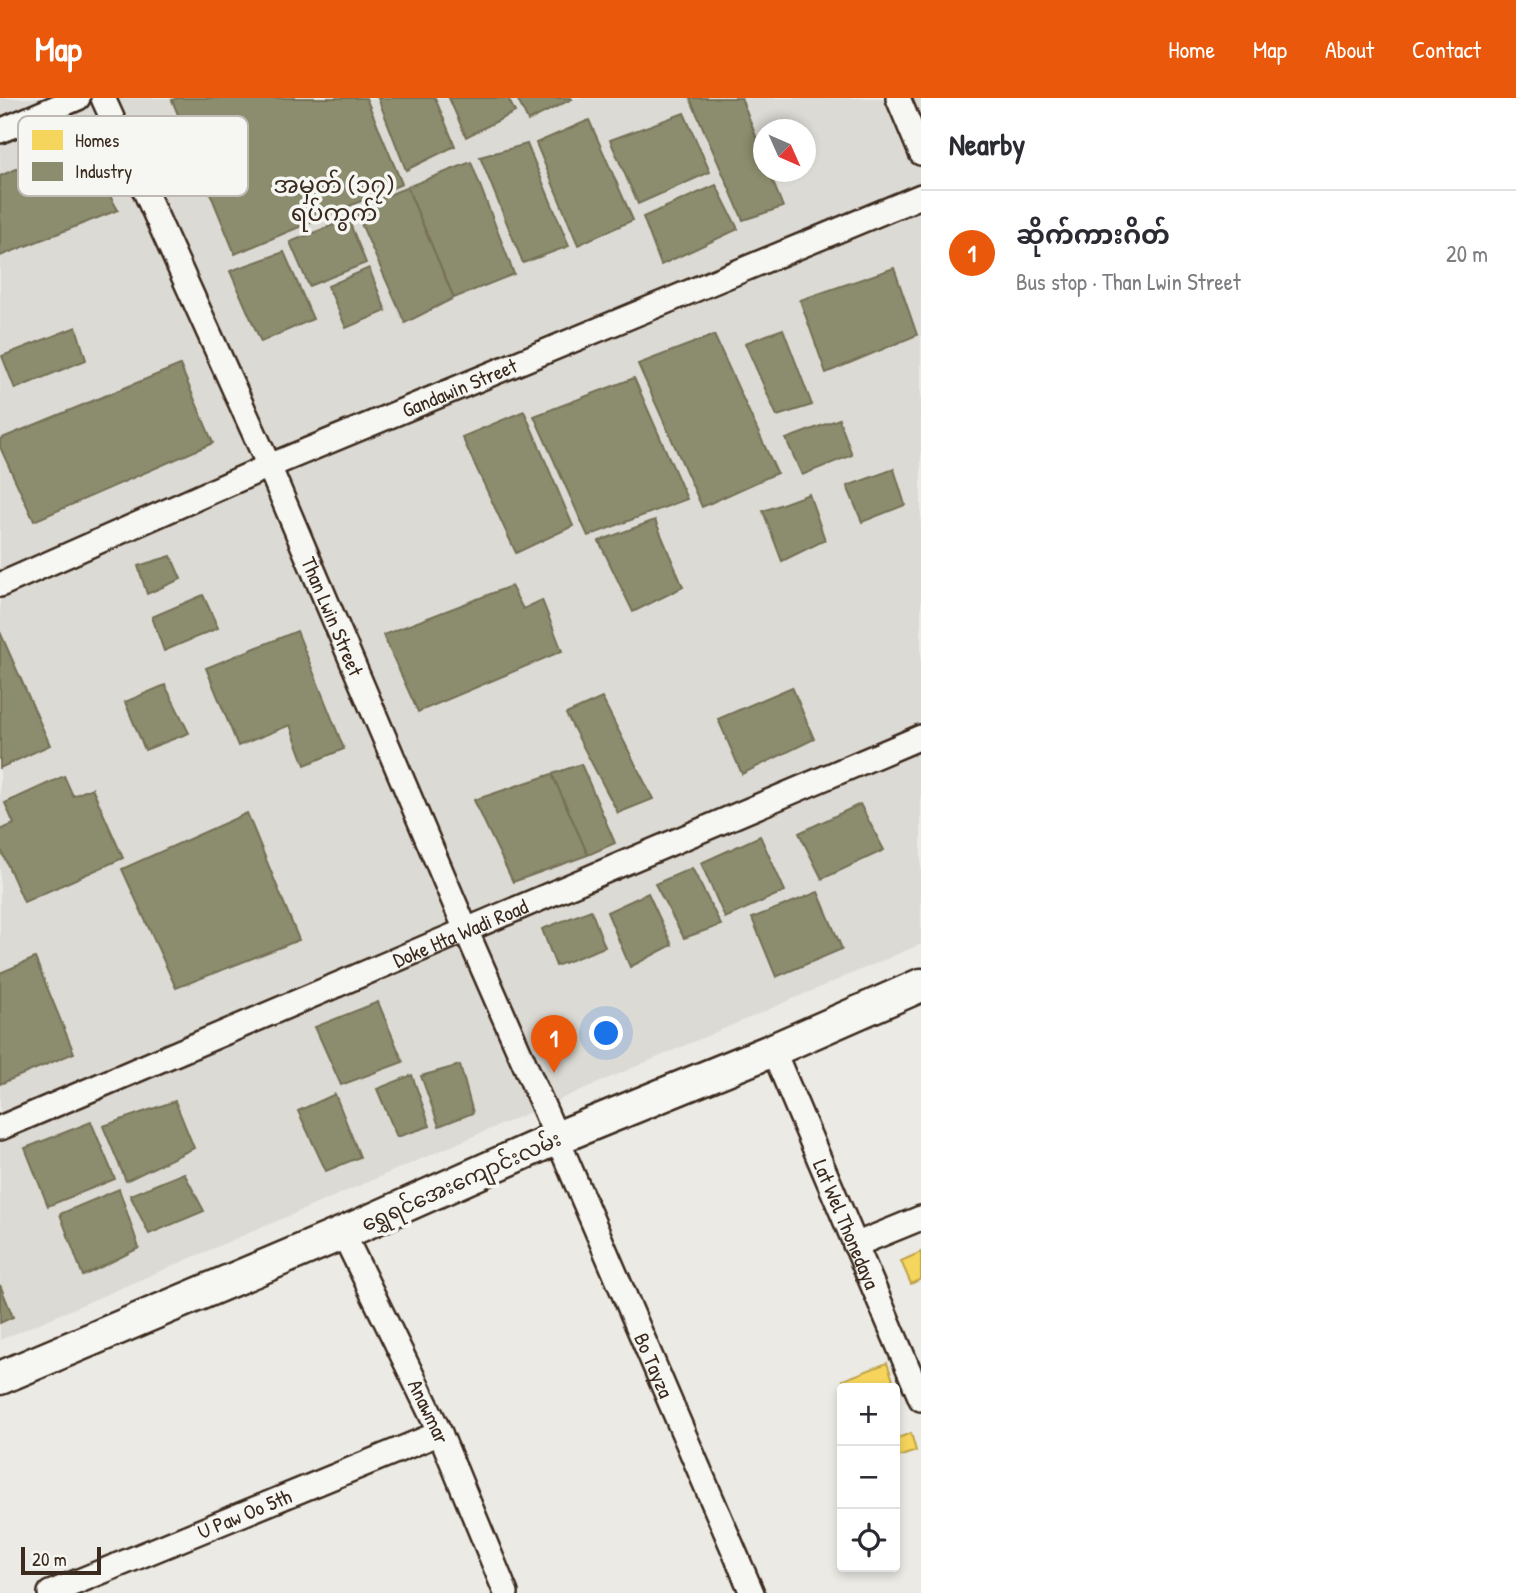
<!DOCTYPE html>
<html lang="en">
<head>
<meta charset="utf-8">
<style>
	body { margin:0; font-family:"Patrick Hand","Noto Sans Myanmar",sans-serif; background:#f2f2f3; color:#2b2b33 }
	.controls { position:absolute; right:21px; bottom:21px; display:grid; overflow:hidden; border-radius:7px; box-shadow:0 4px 10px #0003 }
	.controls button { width:63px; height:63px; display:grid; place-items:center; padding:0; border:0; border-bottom:2px solid #e1e1e2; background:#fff; color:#2b2b33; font:35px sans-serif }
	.compass { position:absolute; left:753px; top:21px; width:63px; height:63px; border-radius:50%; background:#fff; box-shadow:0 4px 10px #0003; rotate:135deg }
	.scale { position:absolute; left:21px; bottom:18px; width:80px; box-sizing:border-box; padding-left:7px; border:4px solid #3b2a1e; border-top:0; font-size:19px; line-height:24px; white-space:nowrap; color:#3b2a1e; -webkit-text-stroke:5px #f6f6f2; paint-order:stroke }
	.you { position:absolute; left:607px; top:936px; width:24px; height:24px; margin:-18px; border:5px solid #fff; border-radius:50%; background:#1a73e8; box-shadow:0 0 0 10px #1a73e833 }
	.badge { display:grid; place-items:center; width:46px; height:46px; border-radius:50%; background:#ea580c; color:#fff; font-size:23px; font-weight:700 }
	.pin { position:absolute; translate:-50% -58px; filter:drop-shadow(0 2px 4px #0008) }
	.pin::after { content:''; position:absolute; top:37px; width:24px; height:21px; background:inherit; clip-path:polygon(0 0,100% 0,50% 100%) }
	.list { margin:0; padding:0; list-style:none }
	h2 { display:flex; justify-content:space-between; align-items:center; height:91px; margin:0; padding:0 28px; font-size:30px }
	h2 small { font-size:23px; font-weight:400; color:#7c7c81 }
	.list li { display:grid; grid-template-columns:46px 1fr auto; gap:21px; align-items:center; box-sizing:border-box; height:126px; padding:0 28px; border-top:2px solid #e1e1e2 }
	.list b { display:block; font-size:26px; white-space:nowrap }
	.list p { margin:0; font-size:23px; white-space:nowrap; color:#7c7c81 }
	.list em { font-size:23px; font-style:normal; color:#7c7c81 }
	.icon { flex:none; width:38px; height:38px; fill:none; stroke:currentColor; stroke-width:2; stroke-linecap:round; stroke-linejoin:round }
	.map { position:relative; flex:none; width:921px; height:1495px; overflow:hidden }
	header { display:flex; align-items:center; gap:42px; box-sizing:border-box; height:98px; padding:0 35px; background:#ea580c; color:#fff }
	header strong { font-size:33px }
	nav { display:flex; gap:38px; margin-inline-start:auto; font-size:24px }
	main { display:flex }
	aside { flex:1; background:#fff }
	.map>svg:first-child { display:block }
	.built { fill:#dcdad4; fill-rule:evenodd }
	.homes { fill:#f6d55c; stroke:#bea249; stroke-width:2 }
	.industry { fill:#8c8c6e; stroke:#746f56; stroke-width:2 }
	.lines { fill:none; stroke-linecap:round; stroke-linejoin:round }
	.street-casing { stroke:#3b2a1e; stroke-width:28 }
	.secondary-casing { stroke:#3b2a1e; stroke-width:37 }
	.street { stroke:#f6f6f2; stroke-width:23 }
	.secondary { stroke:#f6f6f2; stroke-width:32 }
	.labels { text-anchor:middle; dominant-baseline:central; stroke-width:7; stroke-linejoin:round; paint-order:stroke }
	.street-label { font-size:21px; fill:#3b2a1e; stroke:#f6f6f2 }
	.quarter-label { font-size:24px; fill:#3b2a1e; stroke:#f6f6f2 }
	.key { fill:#f6f6f2; stroke:#beb9b2; stroke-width:2 }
	.key-label { font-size:19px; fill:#3b2a1e }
</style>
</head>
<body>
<header>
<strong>Map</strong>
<nav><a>Home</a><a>Map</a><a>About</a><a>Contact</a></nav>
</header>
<main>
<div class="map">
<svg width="921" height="1495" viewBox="0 0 921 1495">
	<rect width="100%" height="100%" fill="#ebeae5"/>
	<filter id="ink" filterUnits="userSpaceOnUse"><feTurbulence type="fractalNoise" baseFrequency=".0143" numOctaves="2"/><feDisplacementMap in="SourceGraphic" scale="14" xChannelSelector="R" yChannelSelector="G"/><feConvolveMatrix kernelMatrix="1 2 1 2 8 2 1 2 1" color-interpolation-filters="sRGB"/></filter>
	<g filter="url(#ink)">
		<path class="built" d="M0,0h921v846l-921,396zM764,32h42v42h-42z"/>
		<path class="homes" d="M921,1154v27l-10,5 -10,-23z
			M887,1265l7,20 -14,5h-34l-3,-8z
			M911,1335l5,18 -21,7v-19z"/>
		<path class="industry" d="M177,0h189l36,86 -167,70 -63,-154z
			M378,0h57l20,48 -49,24z
			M449,0h59l7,14 -49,25z
			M517,0h54l1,1 -44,22z
			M690,0h51l23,59v15h5l14,35 -40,13z
			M684,15l26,59 -72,32 -28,-64z
			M589,22l44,100 -55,25 -42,-102z
			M79,44l39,68 -118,46v-80z
			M527,46l42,102 -46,17 -43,-106z
			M471,64l43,112 -60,24 -47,-111z
			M716,87l22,44 -77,36 -18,-48z
			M407,89l47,111 -49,25 -50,-113z
			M348,121l18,44 -57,23 -19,-44z
			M284,154l29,67 -52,23 -31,-71z
			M369,170l17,43 -40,17 -18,-42z
			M894,170l23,67 -91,38 -26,-73z
			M76,229l10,33 -71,29 -13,-33z
			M783,231l29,76 -35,11 -32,-73z
			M714,237l63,138 -75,34 -64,-143z
			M180,267l33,78 -179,78 -34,-74v-8z
			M634,280l53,121 -99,37 -54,-120z
			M524,313l49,115 -57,27 -54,-116z
			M839,321l13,36 -50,20 -16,-36z
			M894,371l11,36 -43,17 -15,-36z
			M809,396l16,46 -43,21 -19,-50z
			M655,422l28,67 -50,25 -34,-71z
			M171,458l10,23 -34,15 -9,-28z
			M511,488l12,23 19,-9 20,51 -144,61 -35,-77z
			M203,497l15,33 -54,23 -12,-34z
			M297,533l47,118 -39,16 -15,-40 -52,21 -32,-78z
			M0,534l50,113 -50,23z
			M165,587l24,48 -44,17 -20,-48z
			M792,589l22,52 -72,35 -24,-55z
			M602,600l51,101 -35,14 -52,-99z
			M581,666l34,79 -27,12 -36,-81z
			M552,676l36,81 -75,27 -39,-82z
			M64,678l9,20 19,-8 31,70 -99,44 -24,-54v-18l14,-6 -9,-21z
			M860,706l24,46 -62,29 -23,-46z
			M247,715l52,127 -123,48 -54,-119z
			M760,738l25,55 -60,27 -24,-55z
			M692,770l29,57 -37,13 -29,-54z
			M818,794l24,57 -66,28 -24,-59z
			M648,795l24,52 -42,22 -23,-55z
			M591,812l14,37 -49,19 -14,-37z
			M35,860l39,95 -74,31v-111z
			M378,904l25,60 -62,23 -26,-58z
			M460,967l13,48 -34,13 -18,-50z
			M412,977l18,51 -33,11 -20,-48z
			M335,996l25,63 -34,14 -28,-60z
			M175,1003l19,47 -68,33 -23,-55z
			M91,1024l24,57 -67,27 -23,-58z
			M184,1075l20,38 -55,23 -19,-39z
			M119,1091l20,59 -56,28 -23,-62z
			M0,1187l13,32 -13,6z"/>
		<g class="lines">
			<defs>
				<g id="street">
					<path id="s1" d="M103,0l166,368 197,464 91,208 195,455"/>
					<path d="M898,0l23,55"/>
					<path d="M0,33l78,-33"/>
					<path id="s2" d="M0,487l269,-119 652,-270"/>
					<path id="s3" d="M773,952l148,349"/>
					<path id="s4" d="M0,1030l921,-391"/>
					<path id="s5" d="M343,1135l97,200 66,160"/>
					<path d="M855,1147l66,-27"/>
					<path id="s6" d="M50,1495l390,-160"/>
				</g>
				<path id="secondary" d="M0,1280l343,-145 214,-95 216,-88 148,-65"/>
			</defs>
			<use href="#street" class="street-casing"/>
			<use href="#secondary" class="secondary-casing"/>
			<use href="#street" class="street"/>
			<use href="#secondary" class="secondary"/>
		</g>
	</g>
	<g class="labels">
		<g class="street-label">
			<text stroke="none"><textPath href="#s2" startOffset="500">Gandawin Street</textPath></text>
			<text stroke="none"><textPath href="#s1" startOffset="567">Than Lwin Street</textPath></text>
			<text stroke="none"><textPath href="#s4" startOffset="500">Doke Hta Wadi Road</textPath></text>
			<text transform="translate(461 1083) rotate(-24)">ရွှေရင်အေးကျောင်းလမ်း</text>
			<text stroke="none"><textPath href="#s3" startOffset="189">Lat Wel Thonedaya</textPath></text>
			<text stroke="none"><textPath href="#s1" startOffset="1382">Bo Tayza</textPath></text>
			<text stroke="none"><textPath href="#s5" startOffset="198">Anawmar</textPath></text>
			<text stroke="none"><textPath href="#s6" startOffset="210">U Paw Oo 5th</textPath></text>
		</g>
		<g class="quarter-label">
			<text x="334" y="86">အမှတ် (၁၇)<tspan x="334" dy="28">ရပ်ကွက်</tspan></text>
		</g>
	</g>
	<rect x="18" y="18" width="230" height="80" rx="10" class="key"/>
	<rect x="32" y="32" width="31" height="20" fill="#f6d55c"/>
	<rect x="32" y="64" width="31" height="19" fill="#8c8c6e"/>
	<g class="key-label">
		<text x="75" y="49">Homes</text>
		<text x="75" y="80">Industry</text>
	</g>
</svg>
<div class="controls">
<button>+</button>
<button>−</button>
<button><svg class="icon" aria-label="locate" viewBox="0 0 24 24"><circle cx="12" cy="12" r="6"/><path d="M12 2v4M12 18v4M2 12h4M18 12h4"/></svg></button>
</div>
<svg class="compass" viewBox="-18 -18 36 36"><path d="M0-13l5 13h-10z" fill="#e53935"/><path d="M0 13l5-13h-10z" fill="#7c7c81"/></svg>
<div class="scale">20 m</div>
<div class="you"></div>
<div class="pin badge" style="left:554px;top:975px">1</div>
</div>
<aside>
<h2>Nearby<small></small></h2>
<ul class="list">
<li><span class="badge">1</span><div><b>ဆိုက်ကားဂိတ်</b><p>Bus stop · Than Lwin Street</p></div><em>20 m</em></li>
</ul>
</aside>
</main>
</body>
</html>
